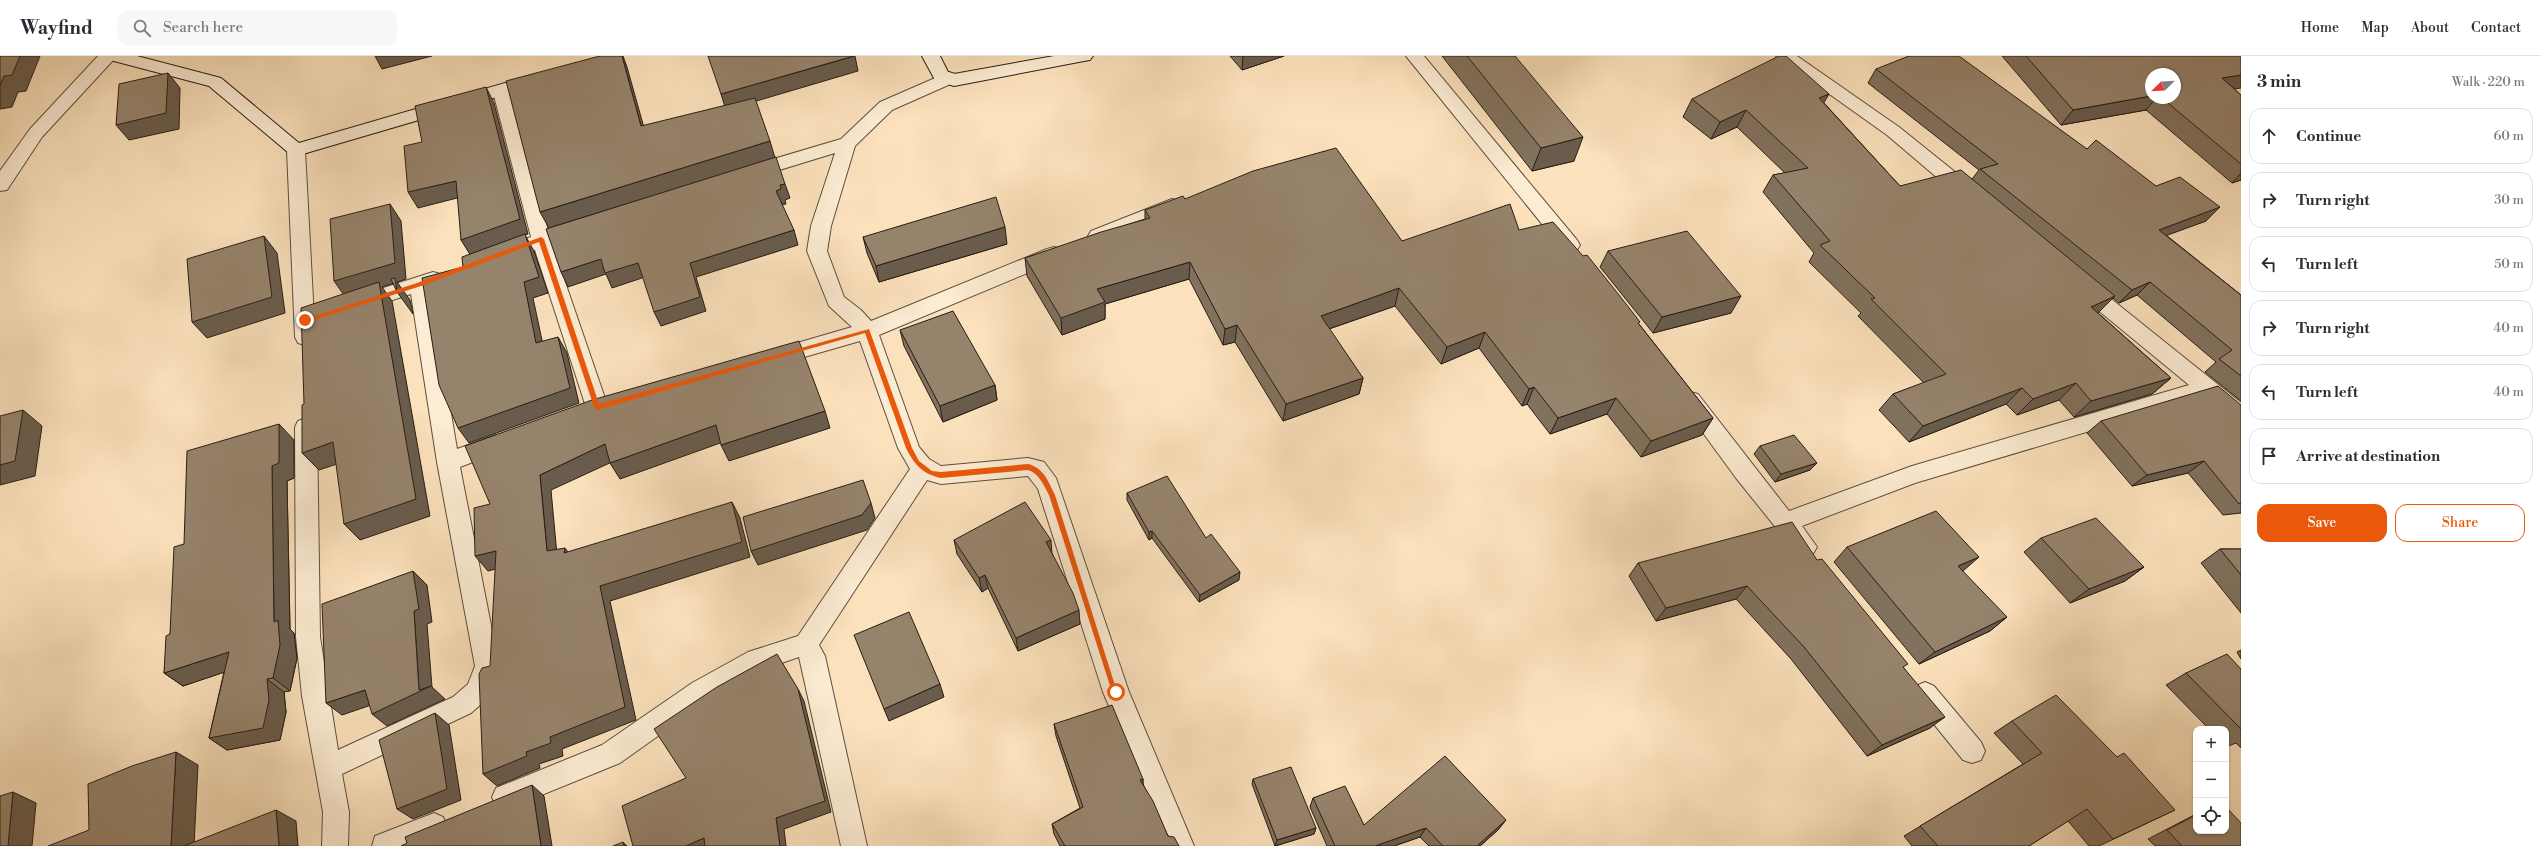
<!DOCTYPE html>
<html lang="en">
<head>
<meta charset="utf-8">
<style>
	body { margin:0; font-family:"Libre Bodoni",serif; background:#f7f7f7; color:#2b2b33 }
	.controls { position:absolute; right:12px; bottom:12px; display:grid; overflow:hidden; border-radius:8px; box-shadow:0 1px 3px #0004 }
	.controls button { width:36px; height:36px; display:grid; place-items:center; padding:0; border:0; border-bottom:1px solid #e1e1e2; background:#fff; color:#2b2b33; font:20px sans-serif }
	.compass { position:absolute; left:2145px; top:12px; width:36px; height:36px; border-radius:50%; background:#fff; box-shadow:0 1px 3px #0004; rotate:246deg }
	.stop { position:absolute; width:12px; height:12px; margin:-9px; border:3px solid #ea580c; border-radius:50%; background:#fff }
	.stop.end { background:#ea580c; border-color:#fff; box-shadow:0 1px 4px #0008 }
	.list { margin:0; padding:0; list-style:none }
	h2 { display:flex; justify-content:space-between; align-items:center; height:52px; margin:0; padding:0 16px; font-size:17px }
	h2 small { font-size:13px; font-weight:400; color:#7c7c81 }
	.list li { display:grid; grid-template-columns:26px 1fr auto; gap:12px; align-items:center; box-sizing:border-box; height:56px; margin:0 8px 8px; padding:0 8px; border:1px solid #e1e1e2; border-radius:12px }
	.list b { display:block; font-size:15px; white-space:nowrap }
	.list em { font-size:13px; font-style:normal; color:#7c7c81 }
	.actions { display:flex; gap:8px; padding:12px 16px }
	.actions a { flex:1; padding:9px 0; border:1px solid #ea580c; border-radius:12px; text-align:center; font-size:14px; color:#ea580c }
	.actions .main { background:#ea580c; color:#fff }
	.icon { flex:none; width:22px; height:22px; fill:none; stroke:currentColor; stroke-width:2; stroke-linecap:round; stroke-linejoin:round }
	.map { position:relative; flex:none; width:2241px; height:790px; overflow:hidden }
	header { display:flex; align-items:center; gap:24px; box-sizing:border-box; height:56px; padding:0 20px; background:#fff; border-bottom:1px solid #e1e1e2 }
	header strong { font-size:19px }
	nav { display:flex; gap:22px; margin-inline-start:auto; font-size:14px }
	.search { width:280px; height:36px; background:#f7f7f7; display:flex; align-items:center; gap:10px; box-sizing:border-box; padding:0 14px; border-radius:12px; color:#7c7c81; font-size:15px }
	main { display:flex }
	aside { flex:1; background:#fff }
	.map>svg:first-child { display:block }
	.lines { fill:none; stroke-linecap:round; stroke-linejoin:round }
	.street-casing { stroke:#5d4e3f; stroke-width:2 }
	.secondary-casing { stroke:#281d15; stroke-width:2 }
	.street { fill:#fcecd3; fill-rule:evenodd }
	.secondary { fill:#fcecd3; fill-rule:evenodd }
	.wall { fill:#81715d; stroke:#281d15; fill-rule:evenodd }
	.shaded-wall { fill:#695c4c; stroke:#281d15 }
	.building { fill:#96836c; stroke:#281d15 }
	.route { fill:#ea580c }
</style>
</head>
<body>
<header>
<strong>Wayfind</strong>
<div class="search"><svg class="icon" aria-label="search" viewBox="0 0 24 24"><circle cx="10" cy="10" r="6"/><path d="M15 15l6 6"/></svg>Search here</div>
<nav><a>Home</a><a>Map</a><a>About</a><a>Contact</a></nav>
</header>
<main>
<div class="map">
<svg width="2241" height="790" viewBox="0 0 2241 790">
	<rect width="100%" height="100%" fill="#fbe1bc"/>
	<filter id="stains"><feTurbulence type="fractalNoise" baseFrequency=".005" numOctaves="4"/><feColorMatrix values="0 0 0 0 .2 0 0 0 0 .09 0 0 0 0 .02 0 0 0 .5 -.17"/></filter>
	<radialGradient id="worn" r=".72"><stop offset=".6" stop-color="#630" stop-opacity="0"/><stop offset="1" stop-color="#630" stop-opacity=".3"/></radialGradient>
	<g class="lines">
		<defs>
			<path id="street" d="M98,0h19l-75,81 -35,53 -7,1v-20l30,-42z
				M1406,0h18l153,184 3,5 -3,5 -7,2 -7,-2z
				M1776,0h21l102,71 76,61 2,5 -2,5 -7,2 -7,-2 -74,-63z
				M949,16l6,2 3,4 -3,4 -63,28 -37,36 -24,80 -4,25 17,46 17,13 10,11 176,-72 7,-2 7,2 3,5 -3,5 -182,76 40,112 10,12 12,7 87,-8 16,4 12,16 73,214 65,154h-26l-65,-154 -65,-203 -10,-13 -87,8 -14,-4 -108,165 6,11 42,190h-26l-42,-189 -35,12 -54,30 -90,64 -115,47 -9,-4 -4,-9 4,-9 106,-43 90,-62 56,-31 50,-16 112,-167 -12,-21 -38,-107 -87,25 -7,-2 -3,-6 3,-6 86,-25 -23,-21 -22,-55 4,-25 24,-73 -85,26 -7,-1 -2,-5 2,-5 98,-29 39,-37z
				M502,30l6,2 3,4 37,139 30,-10 7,2 3,5 -3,5 -33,11 56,163 -3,6 -8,3 -8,-3 -3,-6 -51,-157 -32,11 -7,-2 -3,-5 3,-5 35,-12 -38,-145 3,-4z
				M296,88l6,2 3,4 10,187 -3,6 -7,2 -7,-2 -3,-6 -8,-187 3,-4z
				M1172,143l7,2 2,5 -2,5 -81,32 -7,-2 -3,-5 3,-5z
				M433,216l7,2 3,5 -3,5 -10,4 27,161 39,-14 8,3 3,6 -3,6 -44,17 39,199 -12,33 -16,14 -129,61 7,38 -1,34h-26l1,-34 -21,-116 -6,-59 -1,-210 3,-6 8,-3 8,3 3,6 3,210 18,113 115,-53 15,-13 7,-18 -38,-204 -26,-168 -52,17 -7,-3 -3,-5 3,-5z
				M2083,224l7,2 151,121v21l-8,-3 -29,-24 -289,86 -113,43 15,21 -4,7 -8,3 -8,-3 -61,-76 -57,-78 3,-6 8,-2 8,2 91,117 123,-45 277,-81 -113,-93 -3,-5 3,-5z
				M1925,626l9,4 47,56 4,9 -4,9 -9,3 -9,-3 -47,-58 -4,-8 4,-8z
				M434,757l9,4 4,9 -4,9 -25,11h-46l3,-10z"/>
			<path id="secondary" d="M107,0h30l84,22 78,65 237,-69 6,2 3,4 -3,4 -246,72 -6,-2 -81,-68 -99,-26z
				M922,0h18l8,16 6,2 100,-18h39l-3,4 -6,1 -130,25 -19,-6z"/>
		</defs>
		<use href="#street" class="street-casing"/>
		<use href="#secondary" class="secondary-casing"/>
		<use href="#street" class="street"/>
		<use href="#secondary" class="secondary"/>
	</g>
	<path class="wall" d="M1230,0h54l-42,14z
		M1442,0h73l59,105 -42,10z
		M2002,0h239l-7,33 7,6v85l-9,3 -86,-73 -85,15zM2151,18l24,24h-24z
		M1876,13l211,80 69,37 50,35 -40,14 75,60v106l-36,-29 11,-10 -79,-67 -18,8 -6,-5 -15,15 73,65 -19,16 -78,23 -15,-17 -42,15 -11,-11 -97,38 -30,-32 14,-16 31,-11 -66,-67 3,-3 -52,-51 5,-9 -51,-61 10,-17 12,-2 -48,-46 -26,12 -28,-22 9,-18 132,4 76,83 72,-7 7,-9 -111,-87z
		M1185,143l217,42 117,-11 120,94 74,94 -11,17 -61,22 -34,-43 -57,20 -23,-30 -5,2 -43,-58 -38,16 -46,-58 -66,23 34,49 -4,16 -76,27 -48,-79 -12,3 -34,-66 -84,25v15l-43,16 -35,-59 -2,-18 120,-39v-9z
		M863,181l144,7 -128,38 -12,-29z
		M1608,195l123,62 -78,20 -53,-66z
		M900,274l95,55 2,15 -54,22 -39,-76z
		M2241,349v108l-18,2 -35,-42 -56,13 -45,-53 14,-12z
		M294,384v38l-7,3 3,148 4,4 3,25 -7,33 -6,1 2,20 -6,28 -53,10 -18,-12 15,-66 -41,14 -19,-13 20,-129z
		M1760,390l57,17 -7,7 -35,12 -21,-28z
		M1127,437l79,45 33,42 -40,22 -47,-64 -3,2 -22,-40z
		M2041,482l103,29 -19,14 -55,22 -46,-51z
		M954,484l98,13 28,71 -62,27 -30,-63 -6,4 -25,-38z
		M1847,491l160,70 -17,14 -71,33 -85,-102z
		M2220,493h21v64l-40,-50z
		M1817,504l87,108 26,60 -63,28 -76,-97 -55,-60 -80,22 -27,-45 9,-13z
		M2241,594v9l-4,-7z
		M2241,613v79l-5,-5 -10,4v-18h-17l-43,-44 20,-12z
		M2012,665l105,36 58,53 -76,36h-10l-21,-25 -39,25h-117l-8,-10 119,-72 -29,-31z
		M1054,668l89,55v5l25,52 11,10h-119l-6,-12 -2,-10 28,-16 -24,-72z
		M1253,723l63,49 -2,6 -39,12 -23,-62z
		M1313,742l51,27 135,4 -19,17h-51l-9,-9 -26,9h-67l-17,-39z
		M2196,758v17l45,15h-86l-7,-7z"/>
	<path class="shaded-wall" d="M20,0h20l-14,35 -8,1 -6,15 -12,2v-24l4,-9z
		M375,0h57l-50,13z
		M622,0h1l4,11 21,75 -7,-16z
		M855,0l3,15 -132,39 -5,-16z
		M1243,0h41l-42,14z
		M168,17l12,15 -1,41 -50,11 -13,-15z
		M2241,19v13l-33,5 14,-15z
		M486,31l8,16 34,131 -3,1 9,16 14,42 -15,5 13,61 -75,-103 -10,-16z
		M1829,38l-10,17v-13z
		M2151,40v2h5l-10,12 -85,15 12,-15z
		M1746,54l-9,17 -26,12 9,-17z
		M1583,81l-9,24 -42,10 9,-23z
		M770,85l5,17 -226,70 -9,-16z
		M2241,117v7l-9,3z
		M456,125l9,15 -47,12 -10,-16z
		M785,128l5,14 -5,2 1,4 -6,1 -4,-14 4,-6z
		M390,148l11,17 5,58 -9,3 13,18 3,14 -16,-22 -2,-9 -13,4 10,14 38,215 -70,24 -16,-16 2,-226 -12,-17z
		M2220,151l-14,14 -60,22 13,-13z
		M1005,171l2,17 -128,38 -3,-16z
		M794,174l4,15 -102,32 10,34 -45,15 -7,-14 36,-49z
		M264,180l13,17 8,60 -78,25 -15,-16z
		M601,203l37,4 7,14 -33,11 -6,-14 -38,13 -7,-15z
		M1190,206l-1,17 -84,25v15l-43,16 -1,-17 36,-29z
		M2150,226l-13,13 -18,8 13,-13z
		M1399,232l-4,18 -78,27 4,-17z
		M1741,240l-10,17 -78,20 9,-16z
		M2115,240l-16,16 -24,12 16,-17z
		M1237,269l-2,17 -12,3 2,-16z
		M1485,276l-6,16 -38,16 6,-17z
		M558,281l9,16 12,50 -110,40 -11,-15z
		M1363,322l-4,16 -76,27 3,-17z
		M2171,322l-19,16 -78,23 17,-16z
		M2076,327l-17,17 -42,15 16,-16z
		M995,329l2,15 -54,22 -3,-16z
		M1534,331l-7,17 -5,2 7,-17z
		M2022,332l-16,16 -97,38 14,-16z
		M1616,342l-9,16 -57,20 8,-16z
		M23,354l19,16 -7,50 -35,9v-20z
		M825,355l5,17 -101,33 -8,-16z
		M1713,362l-11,17 -61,22 10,-16z
		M279,368l15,16v38l-7,3 3,148 4,4 3,25 -7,33 -17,-13 1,-56 -2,-156z
		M716,369l7,17 -103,37 -10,-16z
		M333,386l16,18 -30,10 -17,-17z
		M605,388l9,17 -63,29 7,76 -11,-15 -7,-76z
		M2204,405l-16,12 -56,13 15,-11z
		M1817,407l-7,7 -35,12 6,-8z
		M732,446l8,16 10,39 -140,44 26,119 -74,29 1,7 -24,8 1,4 -43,18 -14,-12 43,-22 24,-15 50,-151z
		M871,447l4,15 -8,12 -109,35 -7,-14z
		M1152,475v7l-3,2v-8z
		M1051,484l1,14 -6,-12z
		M565,492l11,15 -12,-10z
		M496,495l12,15 -20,5 -13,-15z
		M1979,501l-16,14 -5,-5z
		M2144,511l-19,14 -55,22 19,-14z
		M413,515l14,14 5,37 -5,2 5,63 13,12 -58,27 -15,-12 47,-24 -5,-79z
		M1240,516l-1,8 -40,22 1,-7z
		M985,519l3,13 -6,4 -3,-14z
		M1747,530l-11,13 -80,22 10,-13z
		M1079,554l1,14 -62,27 -2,-13z
		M2007,561l-17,14 -71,33 16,-12z
		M229,596l17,13 -63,21 -19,-13z
		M267,623l17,13 2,20 -6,28 -53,10 -18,-12z
		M940,628l4,13 -55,24 -5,-12z
		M798,633l6,12 27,111 -47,17 2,17h-6l-4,-28z
		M365,634l15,12 -38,13 -16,-12z
		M435,657l14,12 12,75 -48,19 -16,-10z
		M1945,661l-15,11 -63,28 15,-11z
		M176,696l22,13 -4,81h-23z
		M1143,723v11l-3,-10z
		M532,729l12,11 8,50h-11z
		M13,736l23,11 -4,43h-24z
		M276,754l20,11 2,25h-19z
		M1506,764l-7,9 -19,17h-3z
		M1316,772l-2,6 -39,12 2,-6z
		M1426,772l-6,9 -26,9h-19z
		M704,782l8,8h-26z
		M623,786l4,4h-3z"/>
	<path class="building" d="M0,0h20l-8,19 -8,1 -4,9z
		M600,0h22l19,70 114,-28 15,43 -230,71 -34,-131z
		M708,0h146l-133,38z
		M1467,0h48l68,81 -42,11z
		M1779,0h7l43,38 -10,4 81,88 61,-16 154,126 -24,11 80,71 -80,23 -15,-18 -43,16 -11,-11 -99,38 -30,-32 53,-20 -75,-75 4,-1 -55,-53 10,-4 -57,-66 35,-7 -62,-58 -26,12 -28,-23z
		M1909,0h50l128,93 9,-9 60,46 24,-9 40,30 -61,23 82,65v81l-22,-17 13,-9 -82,-68 -18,8 -152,-121 18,-5 -122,-95z
		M2026,0h215v19l-19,3 19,17v69l-79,-66h13v-24h-24v22l-78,14z
		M168,17l-2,40 -50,12 3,-41z
		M486,31l34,132 -59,21 -5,-59 -48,11 -4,-46 18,-4 -7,-36z
		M1336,92l66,93 108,-37 9,26 34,-8 30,34 4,-1 32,40 21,27 -2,1 75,95 -62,23 -35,-43 -58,20 -24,-31 -5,2 -44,-57 -38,15 -48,-59 -78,28 42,62 -77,26 -49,-79 -12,4 -35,-67 -93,27 8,13 -44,16 -36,-60 76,-26 49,-14 -5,-8 38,-14 2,3 68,-28z
		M776,101l9,27 -5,1 1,4 -5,2 18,39 -104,33 10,34 -46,15 -16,-49 -33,10 -4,-14 -40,13 -15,-43z
		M996,141l9,30 -129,39 -13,-29z
		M390,148l5,59 -61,18 -4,-62z
		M1687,175l54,65 -79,21 -54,-66z
		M525,178l14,43 -15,5 12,61 22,-6 12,51 -112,40 -19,-43 -17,-107 41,-11 -1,-10z
		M264,180l8,61 -80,25 -5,-63z
		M395,222l2,14 -6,-13z
		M379,226l37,217 -72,25 -11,-82 -31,11v-48l2,-1 -3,-96z
		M953,255l42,74 -55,21 -40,-76z
		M799,285l26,70 -104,34 -5,-20 -106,38 -5,-19 -65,31 7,76 18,-3 -1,5 168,-51 10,40 -142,44 25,121 -75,30 1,6 -25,9 1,4 -44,18 -4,-100 3,-6 8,-2 6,-115 -21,5 -1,-48 16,-4 -25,-58 127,-46z
		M2218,330l23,19v98l-2,1 -35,-43 -57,14 -46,-54z
		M23,354l-8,51 -15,4v-49z
		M279,368v39l-7,3 2,156 4,-2 2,25 -7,33 -6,1 2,21 -6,28 -54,10 20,-86 -65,21 2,-37 4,-2 4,-87 10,-3 3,-93z
		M1794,379l23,28 -36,11 -21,-28z
		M1167,420l39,62 5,-4 29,38 -40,23 -48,-64 -3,1 -22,-39z
		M863,424l8,23 -9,12 -111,36 -8,-34z
		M1025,446l26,38 -5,2 27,51 6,17 -63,28 -31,-63 -6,3 -25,-38z
		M1936,455l43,46 -21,9 49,51 -72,35 -88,-105z
		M2096,462l48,49 -55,22 -48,-51z
		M1792,466l25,38 5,-1 86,105 -5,3 42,50 -63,28 -78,-98 -57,-61 -81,22 -28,-45z
		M2220,493h21v26z
		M413,515l6,38 -5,2 5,79 12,-4 -59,28 -7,-24 -39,13 -4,-99z
		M909,556l31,72 -56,25 -30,-74z
		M777,598l21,35 27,112 -49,17 4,28h-75l-1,-8 -18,8h-53l-11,-40 64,-28 -32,-49 63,-42z
		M2227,598l14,15v60l-55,-56z
		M2056,639l61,62 7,-4 51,57 -62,29 -26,-30 -58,37h-91l-18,-20 122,-73 -30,-32z
		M1112,649l31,74 -3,1 13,21 15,35 6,1 5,9h-114l-13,-22 31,-17 -29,-83z
		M435,657l12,76 -50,20 -18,-69z
		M176,696l-5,94h-123l41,-16 -1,-46 44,-18z
		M1445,700l61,64 -29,26h-34l-17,-18 -51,18h-40l-22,-48 32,-12 19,39z
		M1291,711l25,61 -39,12 -24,-61z
		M532,729l9,61h-140l6,-3 -2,-6z
		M13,736l-5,54h-8v-50z
		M2226,751l15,16v23h-59l-15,-16 29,-15v16h30z
		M276,754l3,36h-95z
		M623,786l1,4h-11z"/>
	<path class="route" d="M541,181l3,2 55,165 270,-75 43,119 7,13 13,10 9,1 87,-8c16,4 20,17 27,31l63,200 -2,1 -4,-4 -63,-197c-5,-9 -10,-22 -21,-25l-87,8c-19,-4 -27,-14 -35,-30l-41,-115 -268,77 -3,-3 -55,-165 -118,44 -116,37 -3,-3 115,-37z"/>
	<rect width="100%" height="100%" filter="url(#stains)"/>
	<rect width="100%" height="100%" fill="url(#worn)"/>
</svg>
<div class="controls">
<button>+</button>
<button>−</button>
<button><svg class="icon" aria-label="locate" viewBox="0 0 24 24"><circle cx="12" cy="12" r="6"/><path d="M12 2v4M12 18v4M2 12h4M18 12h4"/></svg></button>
</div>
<svg class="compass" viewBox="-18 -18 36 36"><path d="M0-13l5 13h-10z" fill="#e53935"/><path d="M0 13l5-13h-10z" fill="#7c7c81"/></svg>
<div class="stop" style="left:1116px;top:636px"></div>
<div class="stop end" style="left:305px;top:264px"></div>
</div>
<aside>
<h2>3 min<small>Walk · 220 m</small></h2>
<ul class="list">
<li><svg class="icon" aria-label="ahead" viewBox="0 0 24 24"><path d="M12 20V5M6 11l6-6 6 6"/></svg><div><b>Continue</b></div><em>60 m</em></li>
<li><svg class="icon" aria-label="right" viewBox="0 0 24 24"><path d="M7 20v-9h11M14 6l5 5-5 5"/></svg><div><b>Turn right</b></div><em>30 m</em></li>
<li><svg class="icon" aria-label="left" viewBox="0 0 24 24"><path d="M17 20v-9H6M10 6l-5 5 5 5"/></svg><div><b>Turn left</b></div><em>50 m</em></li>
<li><svg class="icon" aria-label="right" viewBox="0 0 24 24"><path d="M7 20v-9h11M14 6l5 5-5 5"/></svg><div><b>Turn right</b></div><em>40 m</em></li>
<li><svg class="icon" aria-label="left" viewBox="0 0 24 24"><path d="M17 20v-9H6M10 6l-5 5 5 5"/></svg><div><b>Turn left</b></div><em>40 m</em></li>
<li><svg class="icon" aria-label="arrive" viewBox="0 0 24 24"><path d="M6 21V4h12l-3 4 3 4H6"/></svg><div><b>Arrive at destination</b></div></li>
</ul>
<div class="actions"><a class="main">Save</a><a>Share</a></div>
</aside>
</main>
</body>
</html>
